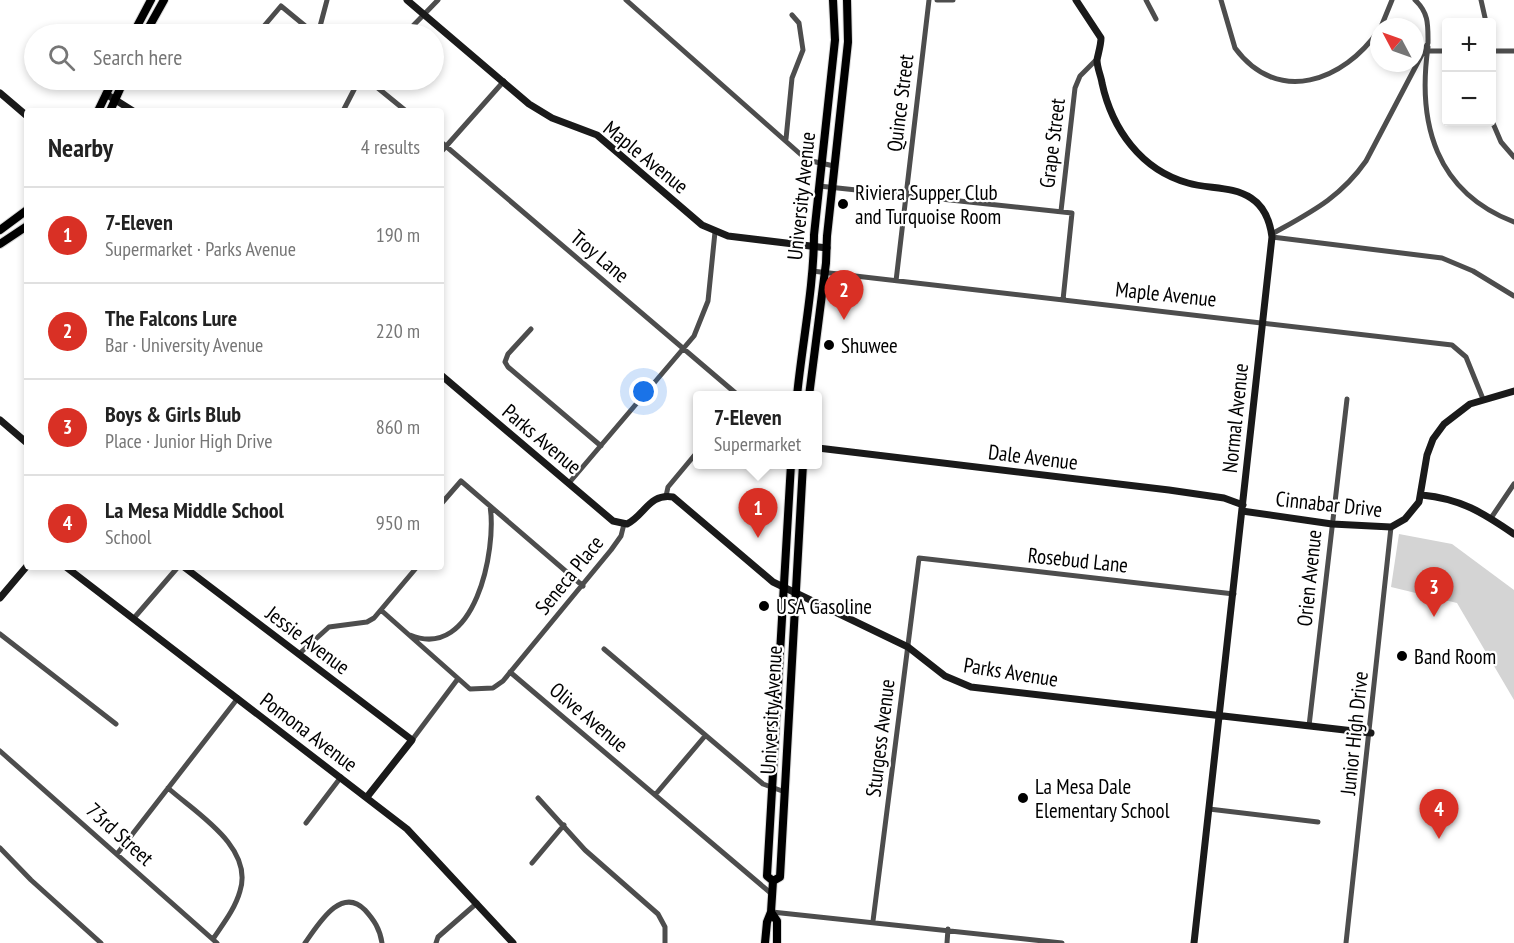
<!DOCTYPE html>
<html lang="en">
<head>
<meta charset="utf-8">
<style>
	body { margin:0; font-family:"PT Sans Narrow",sans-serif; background:#f6f6f6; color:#222 }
	.controls { position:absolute; right:18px; top:18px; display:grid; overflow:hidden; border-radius:6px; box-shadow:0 3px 9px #0003 }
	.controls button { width:54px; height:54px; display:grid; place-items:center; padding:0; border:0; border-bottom:2px solid #e0e0e0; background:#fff; color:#222; font:30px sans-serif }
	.compass { position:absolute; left:1370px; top:18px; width:54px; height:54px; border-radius:50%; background:#fff; box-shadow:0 3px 9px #0003; rotate:311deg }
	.you { position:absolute; left:644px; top:392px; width:21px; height:21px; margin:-15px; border:4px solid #fff; border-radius:50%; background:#1a73e8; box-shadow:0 0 0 9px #1a73e833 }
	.badge { display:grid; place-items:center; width:39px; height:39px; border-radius:50%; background:#d93025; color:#fff; font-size:20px; font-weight:700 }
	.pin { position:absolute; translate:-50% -50px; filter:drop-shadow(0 2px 3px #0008) }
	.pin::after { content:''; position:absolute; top:32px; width:21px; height:18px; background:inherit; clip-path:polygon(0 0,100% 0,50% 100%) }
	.popup { position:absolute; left:693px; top:391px; width:129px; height:78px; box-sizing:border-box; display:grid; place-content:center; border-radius:6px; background:#fff; filter:drop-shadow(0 2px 4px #0005); font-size:20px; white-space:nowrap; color:#767676 }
	.popup b { font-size:22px; color:#222 }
	.popup::after { content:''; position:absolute; left:50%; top:100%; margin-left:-12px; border:12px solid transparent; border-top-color:#fff }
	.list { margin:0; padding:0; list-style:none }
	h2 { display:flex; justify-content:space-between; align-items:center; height:78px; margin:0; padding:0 24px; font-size:26px }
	h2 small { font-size:20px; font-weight:400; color:#767676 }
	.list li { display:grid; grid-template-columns:39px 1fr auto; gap:18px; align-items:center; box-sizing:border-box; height:96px; padding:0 24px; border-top:2px solid #e0e0e0 }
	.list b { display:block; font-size:22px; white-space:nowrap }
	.list p { margin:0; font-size:20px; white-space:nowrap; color:#767676 }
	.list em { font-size:20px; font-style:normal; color:#767676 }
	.icon { flex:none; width:33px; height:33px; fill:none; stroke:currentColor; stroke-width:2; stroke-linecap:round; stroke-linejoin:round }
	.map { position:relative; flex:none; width:1514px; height:943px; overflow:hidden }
	.search { position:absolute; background:#fff; box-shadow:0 3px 9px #0003; left:24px; top:24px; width:420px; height:66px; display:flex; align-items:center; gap:15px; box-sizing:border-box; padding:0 21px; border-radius:33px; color:#767676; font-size:22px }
	.panel { position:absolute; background:#fff; box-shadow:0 3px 9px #0003; left:24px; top:108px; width:420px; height:462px; border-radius:6px }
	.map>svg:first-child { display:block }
	.green { fill:#d4d4d4 }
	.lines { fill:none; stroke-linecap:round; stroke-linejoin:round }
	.primary-casing { stroke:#dbdbdb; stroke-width:10 }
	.street { stroke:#4d4d4d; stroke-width:5 }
	.secondary { stroke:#1a1a1a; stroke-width:7 }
	.primary { stroke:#000; stroke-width:8 }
	.poi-dot { fill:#000; stroke:#fff; stroke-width:2 }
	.labels { text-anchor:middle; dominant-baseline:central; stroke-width:4.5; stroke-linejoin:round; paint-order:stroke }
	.street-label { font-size:21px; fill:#000; stroke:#fff }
	.poi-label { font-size:21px; fill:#000; stroke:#fff; text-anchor:start }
</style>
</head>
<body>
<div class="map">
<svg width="1514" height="943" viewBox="0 0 1514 943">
	<rect width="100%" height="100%" fill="#fff"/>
	<path class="green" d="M1399,534l53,10 62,46v110l-57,-97 -66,-16z"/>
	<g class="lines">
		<defs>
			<path id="primary" d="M133,34l18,-34
				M145,34l19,-34
				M98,111l15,-31
				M110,111l14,-31
				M0,230l27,-20
				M0,244l27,-18
				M797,396c5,-52 17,-110 17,-161l21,-195 -2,-40
				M809,396l17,-133 1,-27 21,-194 -1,-42
				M773,881l7,-4 23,-413
				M771,912l6,9v22
				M765,943l2,-21 4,-10 2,-31 -6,-5 24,-412"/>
		</defs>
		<use href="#primary" class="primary-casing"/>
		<path class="street" d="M626,0l181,160 27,6
			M937,0h16
			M1146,0l10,19
			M1221,0l14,48c43,58 109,33 144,-18
			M1481,0l5,22
			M1381,27l11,-27
			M262,34l2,-8 17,-20 34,28
			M318,34l9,-34
			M405,34l33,-34
			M1428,47c-11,77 8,145 86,175
			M1427,51h19
			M1492,51h22
			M368,80l38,31
			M343,111l16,-31
			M1492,121l9,21 13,15
			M786,139l6,-61 11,-28 -4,-27 -7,-8
			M441,142l298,254
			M441,152l63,-71
			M819,186l253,27 -9,87
			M1061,211l14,-123 5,-12 17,-17
			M1272,234c39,-22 68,-36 94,-73l62,-118c0,-18 1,-30 -13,-43
			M1272,237l170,21 31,13 41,25
			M812,271l640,74 14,12 17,42
			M896,281l33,-281
			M531,329l-23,25 -3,8 3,5 93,79
			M569,483l125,-147 14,-35 7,-69
			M666,496l2,-9 30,-36
			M441,504l20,-23 122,105
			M1491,518l23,-34
			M382,611l88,78 23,-1 10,-7 108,-131 10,-14 3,-12
			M134,618l44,-51
			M0,634l116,90
			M410,635c65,27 87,-86 80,-129
			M604,649l159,135 22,8
			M299,654l30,-27 38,-5 7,-4 43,-51
			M510,672l263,223
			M1309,726l38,-327
			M412,740l45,-60
			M0,751l217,192
			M168,788c28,25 86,59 72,103 -5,18 -17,33 -27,48
			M655,795l50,-59
			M538,798l47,52 73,64 7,13v16
			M1209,809l109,13
			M306,823l35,-46
			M0,848l31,32 70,63
			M117,854l121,-156
			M532,863l32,-38
			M772,912l290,31
			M873,921l46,-363 315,36
			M305,943c13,-18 36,-58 60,-33 9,10 15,19 17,33
			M436,943l2,-6 39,-34
			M947,943l1,-14
			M1346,943l45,-416"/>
		<path class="secondary" d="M407,0l122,104 23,14 45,17 105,90 26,11 99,12
			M1076,0l25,38c0,7 -3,16 -4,22 0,8 4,16 5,23 10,46 39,87 86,100 20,6 45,3 63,15 14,9 19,23 21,39l-78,706
			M0,93l27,23
			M106,94l27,17
			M441,375l172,146 14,3c18,-9 22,-31 46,-27l100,85 135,65 37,29 26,11 400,46
			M0,420l27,23
			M818,448l351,42 55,8 19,7
			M1422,495c39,4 60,17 92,39
			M1242,511l90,13 59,3 14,-8 14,-17 8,-47 6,-16 11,-15 26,-20 44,-13
			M66,567l341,262 106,114
			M184,567l228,173 -45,57
			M0,598l27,-32"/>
		<use href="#primary" class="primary"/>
	</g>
	<g class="poi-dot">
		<circle cx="843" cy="204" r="6"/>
		<circle cx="829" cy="345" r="6"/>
		<circle cx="764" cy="606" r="6"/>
		<circle cx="1402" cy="656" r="6"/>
		<circle cx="1023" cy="798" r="6"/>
	</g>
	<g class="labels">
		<g class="street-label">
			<text transform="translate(900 103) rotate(-83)">Quince Street</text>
			<text transform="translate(1052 143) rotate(-83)">Grape Street</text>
			<text transform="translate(646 157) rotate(39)">Maple Avenue</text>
			<text transform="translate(801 196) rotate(-84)">University Avenue</text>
			<text transform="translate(600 256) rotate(40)">Troy Lane</text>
			<text transform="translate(1166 294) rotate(6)">Maple Avenue</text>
			<text transform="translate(1235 418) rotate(-84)">Normal Avenue</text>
			<text transform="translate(542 439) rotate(40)">Parks Avenue</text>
			<text transform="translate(1033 457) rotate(7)">Dale Avenue</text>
			<text transform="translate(1329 504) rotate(6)">Cinnabar Drive</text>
			<text transform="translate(1078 560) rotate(6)">Rosebud Lane</text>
			<text transform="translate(569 575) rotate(-51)">Seneca Place</text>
			<text transform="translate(1309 578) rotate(-84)">Orien Avenue</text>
			<text transform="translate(308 640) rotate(37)">Jessie Avenue</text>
			<text transform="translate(1011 672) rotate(9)">Parks Avenue</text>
			<text transform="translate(771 710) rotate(-87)">University Avenue</text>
			<text transform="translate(589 717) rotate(40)">Olive Avenue</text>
			<text transform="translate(309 732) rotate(37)">Pomona Avenue</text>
			<text transform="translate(1354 733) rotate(-84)">Junior High Drive</text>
			<text transform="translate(880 738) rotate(-83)">Sturgess Avenue</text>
			<text transform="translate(120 834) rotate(42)">73rd Street</text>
		</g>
		<g class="poi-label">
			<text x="855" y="192">Riviera Supper Club<tspan x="855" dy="24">and Turquoise Room</tspan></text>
			<text x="841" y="345">Shuwee</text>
			<text x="776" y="606">USA Gasoline</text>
			<text x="1414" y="656">Band Room</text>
			<text x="1035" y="786">La Mesa Dale<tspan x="1035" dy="24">Elementary School</tspan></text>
		</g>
	</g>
</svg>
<div class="controls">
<button>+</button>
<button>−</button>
</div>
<svg class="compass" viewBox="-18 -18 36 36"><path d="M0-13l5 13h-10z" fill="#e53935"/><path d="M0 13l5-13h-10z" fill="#767676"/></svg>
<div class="you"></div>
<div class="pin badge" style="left:758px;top:538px">1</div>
<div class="popup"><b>7-Eleven</b>Supermarket</div>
<div class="pin badge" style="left:844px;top:320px">2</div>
<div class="pin badge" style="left:1434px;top:617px">3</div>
<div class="pin badge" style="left:1439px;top:839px">4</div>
<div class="search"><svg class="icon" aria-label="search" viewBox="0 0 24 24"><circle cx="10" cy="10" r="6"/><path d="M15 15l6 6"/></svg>Search here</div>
<section class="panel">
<h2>Nearby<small>4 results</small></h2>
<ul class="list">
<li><span class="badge">1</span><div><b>7-Eleven</b><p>Supermarket · Parks Avenue</p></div><em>190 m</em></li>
<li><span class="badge">2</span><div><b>The Falcons Lure</b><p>Bar · University Avenue</p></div><em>220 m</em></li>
<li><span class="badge">3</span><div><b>Boys &amp; Girls Blub</b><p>Place · Junior High Drive</p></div><em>860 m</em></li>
<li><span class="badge">4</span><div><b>La Mesa Middle School</b><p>School</p></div><em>950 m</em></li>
</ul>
</section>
</div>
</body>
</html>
